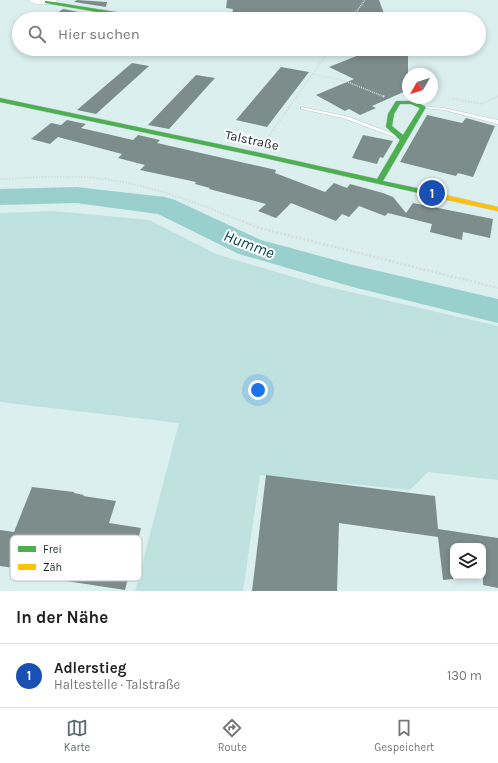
<!DOCTYPE html>
<html lang="de">
<head>
<meta charset="utf-8">
<style>
	body { margin:0; font-family:Karla,sans-serif; background:#f6f6f6; color:#222 }
	.controls { position:absolute; right:12px; bottom:12px; display:grid; overflow:hidden; border-radius:8px; box-shadow:0 2px 6px #0003 }
	.controls button { width:36px; height:36px; display:grid; place-items:center; padding:0; border:0; border-bottom:1px solid #e0e0e0; background:#fff; color:#222; font:20px sans-serif }
	.compass { position:absolute; left:402px; top:68px; width:36px; height:36px; border-radius:50%; background:#fff; box-shadow:0 2px 6px #0003; rotate:231deg }
	.you { position:absolute; left:258px; top:390px; width:14px; height:14px; margin:-10px; border:3px solid #fff; border-radius:50%; background:#1a73e8; box-shadow:0 0 0 6px #1a73e833 }
	.badge { display:grid; place-items:center; width:26px; height:26px; border-radius:50%; background:#5b6c6b; color:#fff; font-size:13px; font-weight:700 }
	.pin { position:absolute; translate:-50% -50%; border:2px solid #fff; box-shadow:0 1px 4px #0006 }
	.list { margin:0; padding:0; list-style:none }
	h2 { display:flex; justify-content:space-between; align-items:center; height:52px; margin:0; padding:0 16px; font-size:17px }
	h2 small { font-size:13px; font-weight:400; color:#767676 }
	.list li { display:grid; grid-template-columns:26px 1fr auto; gap:12px; align-items:center; box-sizing:border-box; height:64px; padding:0 16px; border-top:1px solid #e0e0e0 }
	.list b { display:block; font-size:15px; white-space:nowrap }
	.list p { margin:0; font-size:13px; white-space:nowrap; color:#767676 }
	.list em { font-size:13px; font-style:normal; color:#767676 }
	.icon { flex:none; width:22px; height:22px; fill:none; stroke:currentColor; stroke-width:2; stroke-linecap:round; stroke-linejoin:round }
	.map { position:relative; flex:none; width:498px; height:591px; overflow:hidden }
	.search { position:absolute; background:#fff; box-shadow:0 2px 6px #0003; left:12px; right:12px; top:12px; height:44px; display:flex; align-items:center; gap:10px; box-sizing:border-box; padding:0 14px; border-radius:22px; color:#767676; font-size:15px }
	.sheet { height:116px; background:#fff }
	nav { display:flex; justify-content:space-around; align-items:center; box-sizing:border-box; height:56px; border-top:1px solid #e0e0e0; background:#fff; font-size:11px; color:#767676 }
	nav a { display:grid; justify-items:center; gap:2px }
	nav .on { color:#5b6c6b }
	.map>svg:first-child { display:block }
	.green { fill:#bfe1e0 }
	.lines { fill:none; stroke-linecap:round; stroke-linejoin:round }
	.river { fill:#99d0cd; fill-rule:evenodd }
	.building { fill:#7c8d8c }
	.lane-casing { stroke:#b9cac9; stroke-width:1 }
	.street-casing { stroke:#b9cac9; stroke-width:1 }
	.fast-casing { stroke:#b9cac9; stroke-width:1 }
	.slow-casing { stroke:#b9cac9; stroke-width:1 }
	.path-far2 { stroke:#d7dddd; stroke-width:1.5; stroke-dasharray:1 1; stroke-linecap:butt }
	.path-far1 { stroke:#d7dddd; stroke-width:2; stroke-dasharray:1.5 1.5; stroke-linecap:butt }
	.path { stroke:#d7dddd; stroke-width:2.5; stroke-dasharray:2 2; stroke-linecap:butt }
	.lane { fill:#f9fdfc; fill-rule:evenodd }
	.street { fill:#f9fdfc; fill-rule:evenodd }
	.fast { fill:#4caf50; fill-rule:evenodd }
	.slow { fill:#ffc107; fill-rule:evenodd }
	.labels { text-anchor:middle; dominant-baseline:central; stroke-width:4; stroke-linejoin:round; paint-order:stroke }
	.far-street-label { font-size:13px; fill:#172525; stroke:#fff }
	.water-label { font-size:16px; font-style:italic; fill:#014443; stroke:#fff }
	.key { fill:#fff; stroke:#b9bebe; stroke-width:1 }
	.key-label { font-size:11px; fill:#172525 }
</style>
</head>
<body>
<div class="map">
<svg width="498" height="591" viewBox="0 0 498 591">
	<rect width="100%" height="100%" fill="#daefee"/>
	<path class="green" d="M54,211l95,9 67,34 104,31 178,41v154l-70,-8 -18,18 -150,-15 -17,116h-108l44,-168 -179,-21v-189z"/>
	<g class="lines">
		<path class="river" d="M76,187l89,10 10,3 86,40 92,25 145,34v24l-145,-36 -114,-33 -81,-40 -82,-11 -76,2v-16z"/>
	</g>
	<path class="building" d="M77,0l30,2 -1,5 -32,-5z
		M227,0h152l7,19h-92l-34,-5 -4,4h-7l-17,-3 1,-6 -7,-1z
		M63,9l43,8 -1,2h-57z
		M374,49h34v41l-36,16 4,2 -16,7 -11,-6 -4,2 -29,-16 38,-16 -25,-12z
		M132,63l17,3 -53,48 -19,-4z
		M281,67l28,5 -42,55 -31,-7z
		M196,75l19,3 -46,51 -21,-4z
		M427,115l35,8 4,-5 29,8 -22,51 -15,-4 -2,3 -56,-14z
		M67,120l19,4 -5,4 52,12 5,-5 22,5 -3,3 119,27 -1,3 50,19 9,-9 13,5 3,-4 33,9 10,4 13,16 7,-10 80,16 -3,19 -27,-6 -1,8 -32,-8 2,-8 -44,-11 -3,3 -26,-10 -10,11 -7,-3 -6,7 -45,-18 -15,15 -18,-7 8,-7 -57,-15 1,-1 -15,-4 1,-2 -56,-12 5,-5 -27,-7 4,-4 -64,-17 -8,7 -19,-5 20,-16 10,2z
		M363,135l30,6 -10,17 -3,-1 -3,7 -25,-6z
		M266,475l169,21 3,33 60,9v50l-15,-3v-39h-30v33l-10,1 -5,-43 -99,-14 -2,68h-85z
		M32,487l42,5v1l10,2 -1,1 33,5 -7,22 32,5 -16,62 -72,-11 2,-5 -55,-8v-36l14,2z"/>
	<g class="lines">
		<defs>
			<path id="lane" d="M421,106l23,2 54,12v4l-54,-14 -21,-2 -2,-1z
				M301,107l45,9 53,20 -3,2 -2,-1 -51,-19 -42,-9z"/>
			<path id="street" d="M28,0h30c-7,6 -23,6 -30,0z"/>
			<path id="fast" d="M47,1l100,16 3,2h-12l-93,-16v-2z
				M0,98l256,54 121,27 23,-39 -14,-13 2,-13 8,-13h18l12,6 -43,74 43,9 1,2 -4,2 -167,-38 -256,-54zM400,104h11l9,4 -17,27 -11,-9 2,-12z"/>
			<path id="slow" d="M420,190h3l75,17v4l-78,-17z"/>
		</defs>
		<use href="#lane" class="lane-casing"/>
		<use href="#street" class="street-casing"/>
		<use href="#fast" class="fast-casing"/>
		<use href="#slow" class="slow-casing"/>
		<path class="path-far2" d="M351,19l14,-19
			M313,74l32,7 40,16
			M296,97l34,-48
			M496,97l2,-1"/>
		<path class="path-far1" d="M383,96l2,1
			M453,99l29,5 16,-8
			M264,143l33,-47
			M0,179c26,-1 53,-3 80,-2 57,2 112,24 164,45"/>
		<path class="path" d="M242,221l17,7 239,60"/>
		<use href="#lane" class="lane"/>
		<use href="#street" class="street"/>
		<use href="#fast" class="fast"/>
		<use href="#slow" class="slow"/>
	</g>
	<g class="labels">
		<g class="far-street-label">
			<text transform="translate(252 140) rotate(12)">Talstraße</text>
		</g>
		<g class="water-label">
			<text transform="translate(249 244) rotate(21)">Humme</text>
		</g>
	</g>
	<rect x="10" y="535" width="132" height="46" rx="6" class="key"/>
	<rect x="18" y="546" width="18" height="6" fill="#4caf50"/>
	<rect x="18" y="564" width="18" height="6" fill="#ffc107"/>
	<g class="key-label">
		<text x="43" y="553">Frei</text>
		<text x="43" y="571">Zäh</text>
	</g>
</svg>
<div class="controls">
<button><svg class="icon" aria-label="layers" viewBox="0 0 24 24"><path d="M12 4l9 5-9 5-9-5zM3 14l9 5 9-5"/></svg></button>
</div>
<svg class="compass" viewBox="-18 -18 36 36"><path d="M0-13l5 13h-10z" fill="#e53935"/><path d="M0 13l5-13h-10z" fill="#767676"/></svg>
<div class="you"></div>
<div class="pin badge" style="left:432px;top:193px;background:#1a4fb4">1</div>
<div class="search"><svg class="icon" aria-label="search" viewBox="0 0 24 24"><circle cx="10" cy="10" r="6"/><path d="M15 15l6 6"/></svg>Hier suchen</div>
</div>
<section class="sheet">
<h2>In der Nähe<small></small></h2>
<ul class="list">
<li><span class="badge" style="background:#1a4fb4">1</span><div><b>Adlerstieg</b><p>Haltestelle · Talstraße</p></div><em>130 m</em></li>
</ul>
</section>
<nav>
<a class="on"><svg class="icon" aria-label="map" viewBox="0 0 24 24"><path d="M3 6l6-2 6 2 6-2v14l-6 2-6-2-6 2zM9 4v14M15 6v14"/></svg>Karte</a>
<a><svg class="icon" aria-label="directions" viewBox="0 0 24 24"><path d="M12 3l9 9-9 9-9-9zM9 14v-3h6M13 9l2 2-2 2"/></svg>Route</a>
<a><svg class="icon" aria-label="saved" viewBox="0 0 24 24"><path d="M7 4h10v16l-5-4-5 4z"/></svg>Gespeichert</a>
</nav>
</body>
</html>
